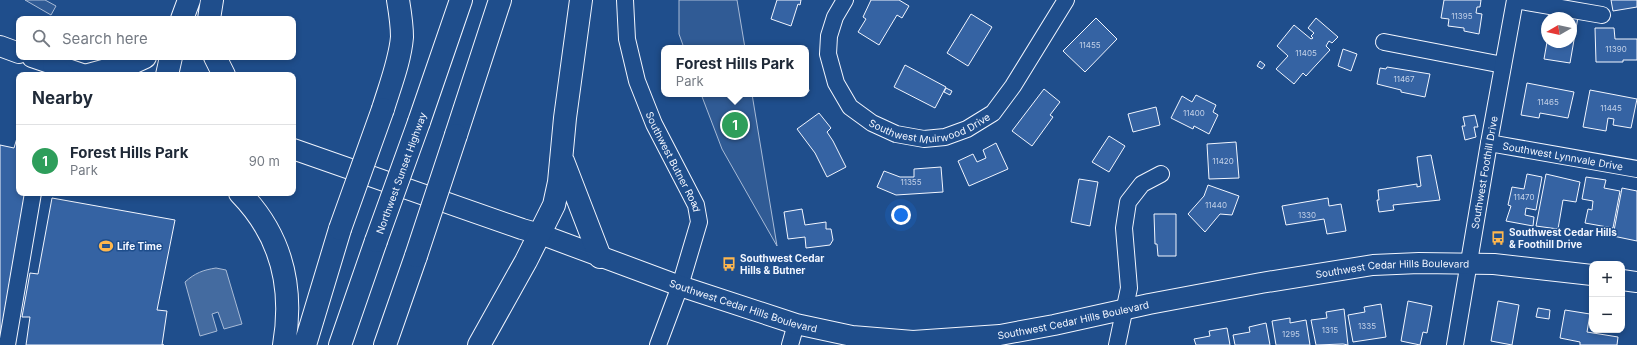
<!DOCTYPE html>
<html lang="en">
<head>
<meta charset="utf-8">
<style>
	body { margin:0; font-family:Inter,sans-serif; background:#f2f2f3; color:#1f2937 }
	.controls { position:absolute; right:12px; bottom:12px; display:grid; overflow:hidden; border-radius:8px; box-shadow:0 2px 6px #0003 }
	.controls button { width:36px; height:36px; display:grid; place-items:center; padding:0; border:0; border-bottom:1px solid #e0e1e3; background:#fff; color:#1f2937; font:20px sans-serif }
	.compass { position:absolute; left:1541px; top:12px; width:36px; height:36px; border-radius:50%; background:#fff; box-shadow:0 2px 6px #0003; rotate:261deg }
	.you { position:absolute; left:901px; top:215px; width:14px; height:14px; margin:-10px; border:3px solid #fff; border-radius:50%; background:#1a73e8; box-shadow:0 0 0 6px #1a73e833 }
	.badge { display:grid; place-items:center; width:26px; height:26px; border-radius:50%; background:#b45309; color:#fff; font-size:13px; font-weight:700 }
	.pin { position:absolute; translate:-50% -50%; border:2px solid #fff; box-shadow:0 1px 4px #0006 }
	.popup { position:absolute; left:661px; top:45px; width:148px; height:52px; box-sizing:border-box; display:grid; place-content:center; border-radius:8px; background:#fff; filter:drop-shadow(0 1px 3px #0005); font-size:13px; white-space:nowrap; color:#747a83 }
	.popup b { font-size:15px; color:#1f2937 }
	.popup::after { content:''; position:absolute; left:50%; top:100%; margin-left:-8px; border:8px solid transparent; border-top-color:#fff }
	.list { margin:0; padding:0; list-style:none }
	h2 { display:flex; justify-content:space-between; align-items:center; height:52px; margin:0; padding:0 16px; font-size:17px }
	h2 small { font-size:13px; font-weight:400; color:#747a83 }
	.list li { display:grid; grid-template-columns:26px 1fr auto; gap:12px; align-items:center; box-sizing:border-box; height:72px; padding:0 16px; border-top:1px solid #e0e1e3 }
	.list b { display:block; font-size:15px; white-space:nowrap }
	.list p { margin:0; font-size:13px; white-space:nowrap; color:#747a83 }
	.list em { font-size:13px; font-style:normal; color:#747a83 }
	.icon { flex:none; width:22px; height:22px; fill:none; stroke:currentColor; stroke-width:2; stroke-linecap:round; stroke-linejoin:round }
	.map { position:relative; flex:none; width:1637px; height:345px; overflow:hidden }
	.search { position:absolute; background:#fff; box-shadow:0 2px 6px #0003; left:16px; top:16px; width:280px; height:44px; display:flex; align-items:center; gap:10px; box-sizing:border-box; padding:0 14px; border-radius:8px; color:#747a83; font-size:15px }
	.panel { position:absolute; background:#fff; box-shadow:0 2px 6px #0003; left:16px; top:72px; width:280px; height:124px; border-radius:8px }
	.map>svg:first-child { display:block }
	.built { fill:#305b95; stroke:#a8bbd7 }
	.water { fill:#446ba0; stroke:#a8bbd7 }
	.building { fill:#3563a3; stroke:#f2f6ff }
	.lines { fill:none; stroke-linecap:round; stroke-linejoin:round }
	.minor-casing { stroke:#f2f6ff; stroke-width:18 }
	.major-casing { stroke:#f2f6ff; stroke-width:22 }
	.highway-casing { stroke:#f2f6ff; stroke-width:24 }
	.minor { stroke:#1f4e8c; stroke-width:16 }
	.major { stroke:#1f4e8c; stroke-width:20 }
	.highway { stroke:#1f4e8c; stroke-width:22 }
	.highway-bridge-casing { stroke:#f2f6ff; stroke-width:24; stroke-linecap:butt }
	.highway-bridge { stroke:#1f4e8c; stroke-width:22 }
	.labels { text-anchor:middle; dominant-baseline:central; stroke-width:3; stroke-linejoin:round; paint-order:stroke }
	.number-label { font-size:8px; fill:#c3d1e8 }
	.street-label { font-size:10px; fill:#f2f6ff; stroke:#1f4e8c }
	.poi-label { font-size:10px; font-weight:bold; fill:#f2f6ff; stroke:#1f4e8c; text-anchor:start }
</style>
</head>
<body>
<div class="map">
<svg width="1637" height="345" viewBox="0 0 1637 345">
	<rect width="100%" height="100%" fill="#1f4e8c"/>
	<path class="built" d="M25,0h20l11,6 -5,9z
		M679,0h58l8,48h-61l-5,-14z
		M701,94h51l25,152 -55,-97z"/>
	<path class="water" d="M216,268l10,2 16,54 -18,5 -6,-17 -6,2 5,17 -17,5 -15,-54c10,-9 18,-12 31,-14z"/>
	<path class="building" d="M777,0h24l-1,5 -2,-1 -7,22 -20,-7z
		M871,0h28l10,6 -7,12 -5,-3 -18,30 -21,-13 8,-13 -3,-2z
		M1444,0h37l-1,7h-3l-1,6 6,1 -3,20 -15,-3v-3l-16,-2 1,-7 -8,-1z
		M1611,0h26v7l-24,4z
		M1549,11l29,6 -8,46 -26,-4 3,-17h24v-24h-23z
		M971,14l21,13 -24,39 -21,-13z
		M1096,18l21,21 -32,33 -22,-21z
		M1316,18l22,19 -6,6 -3,-2 -3,5 4,4 -13,14 -11,12 -3,-3 -9,11 -18,-15 12,-13 -11,-10 17,-21 17,14 2,-1 -2,-2 3,-3 -6,-5z
		M1595,28h19l1,11h22v21h-14v2h-27z
		M1343,49l14,5 -6,17 -13,-5z
		M1260,61l5,4 -3,4 -5,-3z
		M905,65l41,22 -11,21 -41,-21z
		M1387,67l43,7 -5,23 -24,-5v-2l-24,-6 3,-16 6,1z
		M806,77l3,14 -3,1z
		M1527,83l47,9 -6,26 -28,-5 -1,5 -18,-3z
		M946,88l6,3 -2,4 -6,-3z
		M1044,89l16,13 -10,13 3,2 -21,29 -20,-15z
		M1590,90l47,9 -6,29 -18,-3 1,-6 -6,-1 -2,13 -23,-4z
		M1196,95l20,10 -3,7 5,3 -9,19 -15,-8 -1,3 -22,-11 11,-22 10,6z
		M1156,107l4,18 -27,7 -5,-18z
		M819,113l12,15 -4,4 6,9 13,26 -19,10 -12,-24 -18,-24z
		M1475,115l3,12h-4l2,10 -11,3 -3,-14h3l-2,-9z
		M1109,136l16,10 -16,26 -17,-10z
		M17,138h2v55h6l-25,146v-194l14,3z
		M1236,142l3,36 -30,1 -2,-35z
		M996,143l12,26 -39,17 -11,-25 15,-7 4,8 9,-4 -3,-8z
		M1431,155l9,45 -47,5 1,5 -15,2 -2,-12h2l-1,-10 39,-6v3l4,-1 -4,-29z
		M941,167l2,25 -47,3 -19,-8 7,-16 16,6h14v-8z
		M1527,174l15,3 -6,33 -10,-2 -1,7 9,2 -1,9 -27,-5 5,-15 -3,-1 4,-18 12,2z
		M1546,174l34,8 -4,20 -13,-2 -5,29 -22,-3z
		M1586,177l20,3 -2,8 16,3 -7,37 -28,-5 3,-14 4,1 1,-9 -11,-2z
		M1079,179l19,3 -8,44 -19,-4z
		M1208,185l31,11 -7,19 -12,-1 -15,18 -17,-18 16,-18z
		M1622,188l15,3v50l-24,-5z
		M52,198l123,22 -18,90 10,1 -5,34h2h-138l4,-28h-8l8,-44 8,1z
		M1328,198l1,8 12,-2 5,27 -19,3 -3,-15 -38,6 -4,-19z
		M802,209l3,16 21,-3v7h5l2,11 -3,5 -24,3 -1,-11 -17,2 -4,-27z
		M1154,214h22v42h-18l-1,-12h-2z
		M1408,301l24,5 -5,27 -4,-1 -3,13 -19,-4z
		M1498,301l21,4 -7,40 -21,-4z
		M1381,304l5,33 -33,5 -5,-27 17,-3 -1,-5z
		M1538,308l12,2 -1,9 -13,-2z
		M1344,309l4,36 -5,-1 -27,1 -5,-25 16,-2 -1,-6z
		M1565,310l25,4 -3,18 31,5 -1,8h-37v-3l-20,-4z
		M1290,318v5l16,-3 4,25h-34l-4,-24z
		M1266,323l4,22h-35l-2,-10 17,-3 -1,-5z
		M1227,328l3,17h-34l-2,-6 16,-3 -1,-5z"/>
	<g class="lines">
		<defs>
			<g id="minor">
				<path id="s1" d="M625,0l2,39 10,42 17,43 42,81 3,17 -19,64 -22,59"/>
				<path id="s2" d="M845,0l-10,17 -6,19 -1,18 8,29 14,24 22,16 24,11 28,5 21,-2 22,-8 26,-16 20,-27 53,-86"/>
				<path d="M1515,0l87,15"/>
				<path d="M1384,42l119,23"/>
				<path id="s3" d="M1489,143l148,26"/>
				<path d="M7,345l26,-152"/>
				<path d="M790,345l6,-21"/>
				<path d="M1117,345l12,-57 -5,-60 4,-26 14,-18 19,-10"/>
				<path id="s4" d="M1455,345l34,-202 26,-143"/>
			</g>
			<g id="major">
				<path d="M0,46l19,7"/>
				<path d="M32,57l53,18"/>
				<path id="s5" d="M293,149l229,80 18,5 140,52 116,38 56,12 61,5 87,-6 54,-10 95,-21 112,-21 112,-18 46,-2 75,1 98,11"/>
				<path d="M1622,280l15,2"/>
			</g>
			<path id="highway" d="M182,19l7,-19
				M209,19l3,-19
				M215,57l9,18
				M54,65l9,10
				M88,75l44,-12 13,-6
				M167,75l4,-18
				M383,109c7,-23 17,-48 19,-72 0,-12 -2,-25 -4,-37
				M419,122l42,-122
				M456,135l44,-135
				M563,161l37,96
				M240,193c42,43 54,94 44,152
				M305,345l35,-116
				M340,345l36,-104
				M385,345l31,-89
				M479,345l47,-84 28,-56 5,-23 6,-64 16,-118"/>
		</defs>
		<use href="#minor" class="minor-casing"/>
		<use href="#major" class="major-casing"/>
		<use href="#highway" class="highway-casing"/>
		<use href="#minor" class="minor"/>
		<use href="#major" class="major"/>
		<use href="#highway" class="highway"/>
		<defs>
			<path id="highway-bridge" d="M340,229l43,-120
				M376,241l43,-119
				M416,256l40,-121"/>
		</defs>
		<use href="#highway-bridge" class="highway-bridge-casing"/>
		<use href="#highway-bridge" class="highway-bridge"/>
	</g>
	<defs>
		<symbol id="bus-bare" viewBox="-9 -9 18 18"><path d="M-5-6H5V4H4V6H2V4H-2V6H-4V4H-5ZM-3.5-4V0h7V-4ZM-3.5 1.2v1.5H-2V1.2ZM2 1.2v1.5H3.5V1.2Z" fill="#ffb74d" stroke="#1f4e8c" stroke-width="2.5" paint-order="stroke"/></symbol>
		<symbol id="stadium-bare" viewBox="-9 -9 18 18"><path d="M0-5a6.5 5 0 1 0 0 10a6.5 5 0 1 0 0-10ZM-3.5-1.8h7v3.6h-7Z" fill="#ffb74d" stroke="#1f4e8c" stroke-width="2.5" paint-order="stroke"/></symbol>
	</defs>
	<g fill-rule="evenodd">
		<use href="#bus-bare" x="1488" y="228" width="20" height="20"/>
		<use href="#stadium-bare" x="96" y="236" width="20" height="20"/>
		<use href="#bus-bare" x="719" y="254" width="20" height="20"/>
	</g>
	<g class="labels">
		<g class="number-label">
			<text x="1462" y="16">11395</text>
			<text x="1090" y="45">11455</text>
			<text x="1616" y="49">11390</text>
			<text x="1306" y="53">11405</text>
			<text x="1404" y="79">11467</text>
			<text x="1548" y="102">11465</text>
			<text x="1611" y="108">11445</text>
			<text x="1194" y="113">11400</text>
			<text x="1223" y="161">11420</text>
			<text x="911" y="182">11355</text>
			<text x="1524" y="197">11470</text>
			<text x="1216" y="205">11440</text>
			<text x="1307" y="215">1330</text>
			<text x="1367" y="326">1335</text>
			<text x="1330" y="330">1315</text>
			<text x="1291" y="334">1295</text>
		</g>
		<g class="street-label">
			<text stroke="none"><textPath href="#s2" startOffset="204">Southwest Muirwood Drive</textPath></text>
			<text stroke="none"><textPath href="#s3" startOffset="75">Southwest Lynnvale Drive</textPath></text>
			<text stroke="none"><textPath href="#s1" startOffset="171">Southwest Butner Road</textPath></text>
			<text stroke="none"><textPath href="#s4" startOffset="175">Southwest Foothill Drive</textPath></text>
			<text transform="translate(401 173) rotate(-70)">Northwest Sunset Highway</text>
			<text stroke="none"><textPath href="#s5" startOffset="1137">Southwest Cedar Hills Boulevard</textPath></text>
			<text stroke="none"><textPath href="#s5" startOffset="477">Southwest Cedar Hills Boulevard</textPath></text>
			<text stroke="none"><textPath href="#s5" startOffset="813">Southwest Cedar Hills Boulevard</textPath></text>
		</g>
		<g class="poi-label">
			<text x="1509" y="232">Southwest Cedar Hills<tspan x="1509" dy="12">&amp; Foothill Drive</tspan></text>
			<text x="117" y="246">Life Time</text>
			<text x="740" y="258">Southwest Cedar<tspan x="740" dy="12">Hills &amp; Butner</tspan></text>
		</g>
	</g>
</svg>
<div class="controls">
<button>+</button>
<button>−</button>
</div>
<svg class="compass" viewBox="-18 -18 36 36"><path d="M0-13l5 13h-10z" fill="#e53935"/><path d="M0 13l5-13h-10z" fill="#747a83"/></svg>
<div class="you"></div>
<div class="pin badge" style="left:735px;top:125px;background:#2e9e5b">1</div>
<div class="popup"><b>Forest Hills Park</b>Park</div>
<div class="search"><svg class="icon" aria-label="search" viewBox="0 0 24 24"><circle cx="10" cy="10" r="6"/><path d="M15 15l6 6"/></svg>Search here</div>
<section class="panel">
<h2>Nearby<small></small></h2>
<ul class="list">
<li><span class="badge" style="background:#2e9e5b">1</span><div><b>Forest Hills Park</b><p>Park</p></div><em>90 m</em></li>
</ul>
</section>
</div>
</body>
</html>
